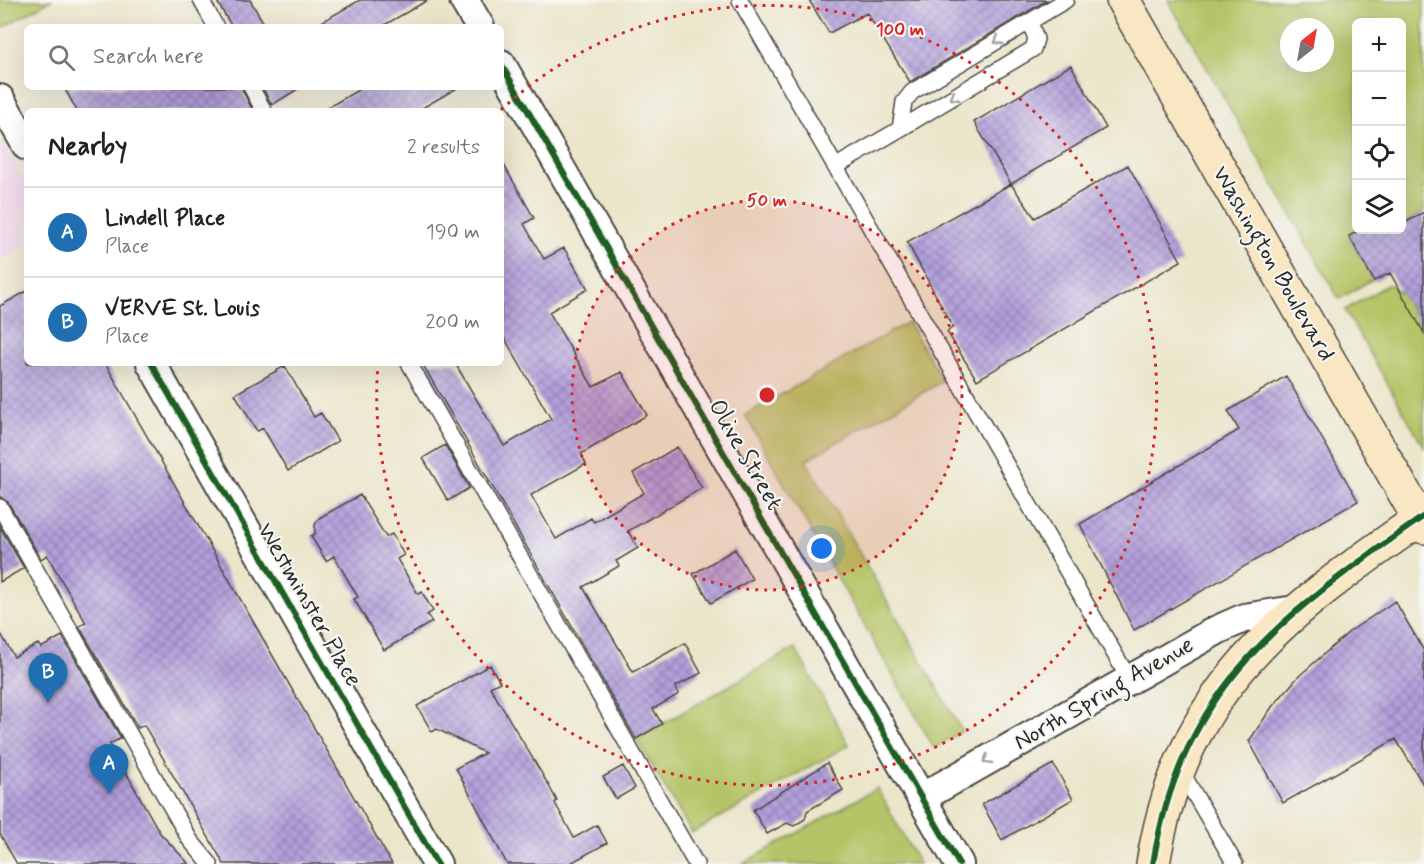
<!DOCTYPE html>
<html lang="en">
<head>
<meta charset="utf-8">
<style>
	body { margin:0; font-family:Mynerve,sans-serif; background:#f6f6f6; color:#222 }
	.controls { position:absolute; right:18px; top:18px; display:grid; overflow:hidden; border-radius:9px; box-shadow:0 6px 24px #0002 }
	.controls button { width:54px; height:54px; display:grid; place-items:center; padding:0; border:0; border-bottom:2px solid #e0e0e0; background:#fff; color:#222; font:30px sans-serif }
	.compass { position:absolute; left:1280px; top:18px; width:54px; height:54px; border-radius:50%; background:#fff; box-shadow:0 6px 24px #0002; rotate:31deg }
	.you { position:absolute; left:822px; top:549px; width:21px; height:21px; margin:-15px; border:4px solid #fff; border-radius:50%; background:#1a73e8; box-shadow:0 0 0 9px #1a73e833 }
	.badge { display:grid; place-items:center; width:39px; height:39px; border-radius:50%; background:#1f6fb2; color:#fff; font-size:20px; font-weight:700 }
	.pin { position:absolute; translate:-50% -50px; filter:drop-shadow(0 2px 3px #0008) }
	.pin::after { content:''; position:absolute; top:32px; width:21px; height:18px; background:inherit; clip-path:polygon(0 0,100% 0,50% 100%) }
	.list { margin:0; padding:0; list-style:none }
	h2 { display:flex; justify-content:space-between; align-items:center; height:78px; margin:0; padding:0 24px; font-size:26px }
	h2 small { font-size:20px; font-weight:400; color:#767676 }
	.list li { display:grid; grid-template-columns:39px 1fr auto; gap:18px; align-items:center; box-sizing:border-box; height:90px; padding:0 24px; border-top:2px solid #e0e0e0 }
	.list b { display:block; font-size:22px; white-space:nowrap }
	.list p { margin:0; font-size:20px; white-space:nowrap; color:#767676 }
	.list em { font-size:20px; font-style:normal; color:#767676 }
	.icon { flex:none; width:33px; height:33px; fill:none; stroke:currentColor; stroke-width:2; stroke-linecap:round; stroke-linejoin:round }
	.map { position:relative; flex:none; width:1424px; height:864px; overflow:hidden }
	.search { position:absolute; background:#fff; box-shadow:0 6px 24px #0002; left:24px; top:24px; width:480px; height:66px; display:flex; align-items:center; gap:15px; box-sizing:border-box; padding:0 21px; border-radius:9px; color:#767676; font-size:22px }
	.panel { position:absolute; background:#fff; box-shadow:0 6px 24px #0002; left:24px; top:108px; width:480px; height:258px; border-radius:9px }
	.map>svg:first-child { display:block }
	.built { fill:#efd0e7 }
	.green { fill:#b5c466; stroke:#707848; stroke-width:1.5; fill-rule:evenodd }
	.building { fill:url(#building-cross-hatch) }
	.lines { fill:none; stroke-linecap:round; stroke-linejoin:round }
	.lane-casing { stroke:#484743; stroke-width:18 }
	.street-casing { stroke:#484743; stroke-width:32 }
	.secondary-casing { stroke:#484743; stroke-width:36 }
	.lane { stroke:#fff; stroke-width:15 }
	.street { stroke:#fff; stroke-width:28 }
	.secondary { stroke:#f9e7c3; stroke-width:33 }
	.cycleway-casing { stroke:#f6f6f2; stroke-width:10 }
	.cycleway { stroke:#1b5e20; stroke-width:6 }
	.oneway { stroke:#a0a0a0 }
	.ring { fill:none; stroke:#d62828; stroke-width:3; stroke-dasharray:3 6 }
	.labels { text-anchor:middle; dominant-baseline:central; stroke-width:4.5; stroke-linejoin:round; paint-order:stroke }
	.street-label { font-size:24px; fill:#2b2b2b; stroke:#f6f6f2 }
	.centre { fill:#d62828; stroke:#f6f6f2; stroke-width:3 }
	.ring-label { font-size:18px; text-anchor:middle; font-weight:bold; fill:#d62828; stroke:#f6f6f2; stroke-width:4.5; stroke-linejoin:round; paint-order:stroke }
</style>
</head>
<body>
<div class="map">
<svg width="1424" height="864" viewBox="0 0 1424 864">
	<defs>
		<pattern id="building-cross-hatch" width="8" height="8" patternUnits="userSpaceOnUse" patternTransform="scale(1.5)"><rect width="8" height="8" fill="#b29fdb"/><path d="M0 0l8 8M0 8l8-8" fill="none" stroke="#9182b2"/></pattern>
	</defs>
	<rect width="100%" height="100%" fill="#f6f6f2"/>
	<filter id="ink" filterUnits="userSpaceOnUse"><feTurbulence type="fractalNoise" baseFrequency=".0167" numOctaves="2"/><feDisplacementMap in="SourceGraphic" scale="12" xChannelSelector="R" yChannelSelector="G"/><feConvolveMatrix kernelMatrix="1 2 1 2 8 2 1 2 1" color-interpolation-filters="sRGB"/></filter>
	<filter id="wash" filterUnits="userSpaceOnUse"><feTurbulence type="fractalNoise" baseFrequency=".008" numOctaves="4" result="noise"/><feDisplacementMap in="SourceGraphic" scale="24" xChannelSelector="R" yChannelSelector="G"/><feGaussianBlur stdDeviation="1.35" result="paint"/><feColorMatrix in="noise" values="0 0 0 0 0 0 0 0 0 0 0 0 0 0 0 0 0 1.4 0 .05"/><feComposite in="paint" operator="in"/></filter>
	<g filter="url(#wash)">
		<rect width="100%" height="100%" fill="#ebe5ca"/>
		<path class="built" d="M0,139l27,47v59l-27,16z"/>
		<path class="green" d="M0,0h51l-51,29z
			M1168,0h256v212l-21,12 -1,-202h-46v208h4l-11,6 24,43 -34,20zM1289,27h36v36h-36z
			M1387,285h6l5,7 2,-1 13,23 11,-6v139l-79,-137z
			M908,322l35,59 -137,79 156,271 -28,17 -189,-333z
			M795,648l54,97 -157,88 -56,-94z
			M877,788l42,76h-177z"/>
		<g id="blocks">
			<path class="building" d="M216,0h34l16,27h-34z
				M360,0h68l-47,27h-68z
				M809,0h238l-137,82 -43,-69 -38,20z
				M1071,65l35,63 -95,56 -37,-62z
				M64,87h177l12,24h-176z
				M262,87h39l-29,18z
				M363,87h96l-42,24h-95z
				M501,160l33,58 -10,6 20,35 20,-11 24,41 -39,23 44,75 29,-15 25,43 -66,39 5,10 -55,31 25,44 35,-21 3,4 50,-29 -11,-20 44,-26 25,41 -74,43 10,17 -22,13 3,5 -36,21 50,85 52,-29 16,30 -26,14 4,7 -26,15 9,15 -26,15 -214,-376h33l49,83 47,-27 -50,-87z
				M1128,165l53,96 -204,119 -30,-48 6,-5 -46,-85 104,-58 24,34z
				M1424,212v121l-34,-60 -16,8 -25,-45 11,-6h41v-5z
				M27,291v72h78l287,501h-168l-80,-139 -6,3 -59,-102 7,-3 -39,-68 -6,4 -33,-57 -8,-5v-191z
				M285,366l29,51 7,-4 17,28 -50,30 -25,-43 -6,3 -22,-37z
				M1286,376l72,125 -224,129 -54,-106 159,-94 -11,-19z
				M445,445l24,43 -21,13 -25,-43z
				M360,495l26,42 6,-3 12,21 -7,4 21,35 4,-2 11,19 -6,4 5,7 -48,28 -30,-51 4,-2 -24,-41 -8,5 -15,-25 4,-2v-9l4,-7z
				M0,527l24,41 -24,14z
				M735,549l17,30 -41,24 -18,-29z
				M1395,601l29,50v135l-28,-47 -113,64 -34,-62 23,-34 26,-30 51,-45z
				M0,632l14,25 24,-13 3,4 21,-12 59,102 -11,6 50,89 29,31h-172l-17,-30z
				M490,665l10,17 -10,5 58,97 9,17 -2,2 19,35 23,-13 10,18 -38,21h-62l-51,-96 29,-15 -48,-24 -5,3 -15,-26z
				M827,763l16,27 -36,21 -2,8 -11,7 -7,-3 -20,11 -14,-24z
				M1053,764l20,35 -71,41 -20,-36z
				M623,766l12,22 -19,11 -13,-22z"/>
		</g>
	</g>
	<g filter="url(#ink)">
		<use href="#blocks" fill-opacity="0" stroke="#484743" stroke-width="1.5"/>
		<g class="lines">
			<defs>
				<path id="lane" d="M201,0l15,27
					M740,0l389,679
					M251,87l13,24
					M900,129l133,-80 3,-10 -6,-17
					M835,167l65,-38 4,-27 8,-10 154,-92
					M409,363l287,501
					M0,507l190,333 20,24
					M1181,771l54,93"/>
				<path id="street" d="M464,0l16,27
					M501,64l458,800
					M0,99l27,47
					M151,363l286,501
					M921,798l296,-168 27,-12 51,-8"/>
				<path id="secondary" d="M1123,0l301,527
					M1153,864c29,-179 132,-251 271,-348"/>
			</defs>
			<use href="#lane" class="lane-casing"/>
			<use href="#street" class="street-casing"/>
			<use href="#secondary" class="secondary-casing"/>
			<use href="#lane" class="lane"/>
			<use href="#street" class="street"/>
			<use href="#secondary" class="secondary"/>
			<defs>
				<path id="cycleway" d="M501,64l458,800
					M151,363l286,501
					M1153,864c29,-179 132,-251 271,-348"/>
			</defs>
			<use href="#cycleway" class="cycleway-casing"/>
			<use href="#cycleway" class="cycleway"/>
		</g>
		<defs><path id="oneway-chevron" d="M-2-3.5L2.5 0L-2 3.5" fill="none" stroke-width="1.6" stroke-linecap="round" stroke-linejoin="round" transform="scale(1.5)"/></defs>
		<g class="oneway">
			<use href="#oneway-chevron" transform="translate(998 41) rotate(149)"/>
			<use href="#oneway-chevron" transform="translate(954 97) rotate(149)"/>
			<use href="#oneway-chevron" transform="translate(987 760) rotate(150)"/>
		</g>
	</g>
	<circle cx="767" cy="395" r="195" fill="#d62828" fill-opacity=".12"/>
	<g class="ring">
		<circle cx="767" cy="395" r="195"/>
		<path d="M501 110A390 390 0 1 1 378 364"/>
	</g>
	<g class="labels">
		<g class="street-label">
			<text transform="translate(1273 264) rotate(60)">Washington Boulevard</text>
			<text transform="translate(745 455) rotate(60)">Olive Street</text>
			<text transform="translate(309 605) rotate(60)">Westminster Place</text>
			<text transform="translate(1104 694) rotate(-30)">North Spring Avenue</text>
		</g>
	</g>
	<circle cx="767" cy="395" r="9" class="centre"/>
	<g class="ring-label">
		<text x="900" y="35">100 m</text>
		<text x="767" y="206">50 m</text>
	</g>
</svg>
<div class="controls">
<button>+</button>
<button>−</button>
<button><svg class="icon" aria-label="locate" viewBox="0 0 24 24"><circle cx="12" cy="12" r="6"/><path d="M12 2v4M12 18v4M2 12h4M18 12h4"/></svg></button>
<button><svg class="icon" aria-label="layers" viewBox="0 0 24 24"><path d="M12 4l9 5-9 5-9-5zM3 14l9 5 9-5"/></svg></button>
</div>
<svg class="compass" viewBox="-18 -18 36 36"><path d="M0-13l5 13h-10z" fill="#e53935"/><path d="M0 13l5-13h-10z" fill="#767676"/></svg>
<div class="you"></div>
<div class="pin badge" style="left:109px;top:794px">A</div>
<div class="pin badge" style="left:48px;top:703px">B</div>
<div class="search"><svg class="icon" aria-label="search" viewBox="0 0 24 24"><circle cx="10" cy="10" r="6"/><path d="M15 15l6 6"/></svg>Search here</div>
<section class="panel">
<h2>Nearby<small>2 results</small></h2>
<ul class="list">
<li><span class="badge">A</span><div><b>Lindell Place</b><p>Place</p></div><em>190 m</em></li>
<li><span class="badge">B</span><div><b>VERVE St. Louis</b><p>Place</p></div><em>200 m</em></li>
</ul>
</section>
</div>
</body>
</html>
